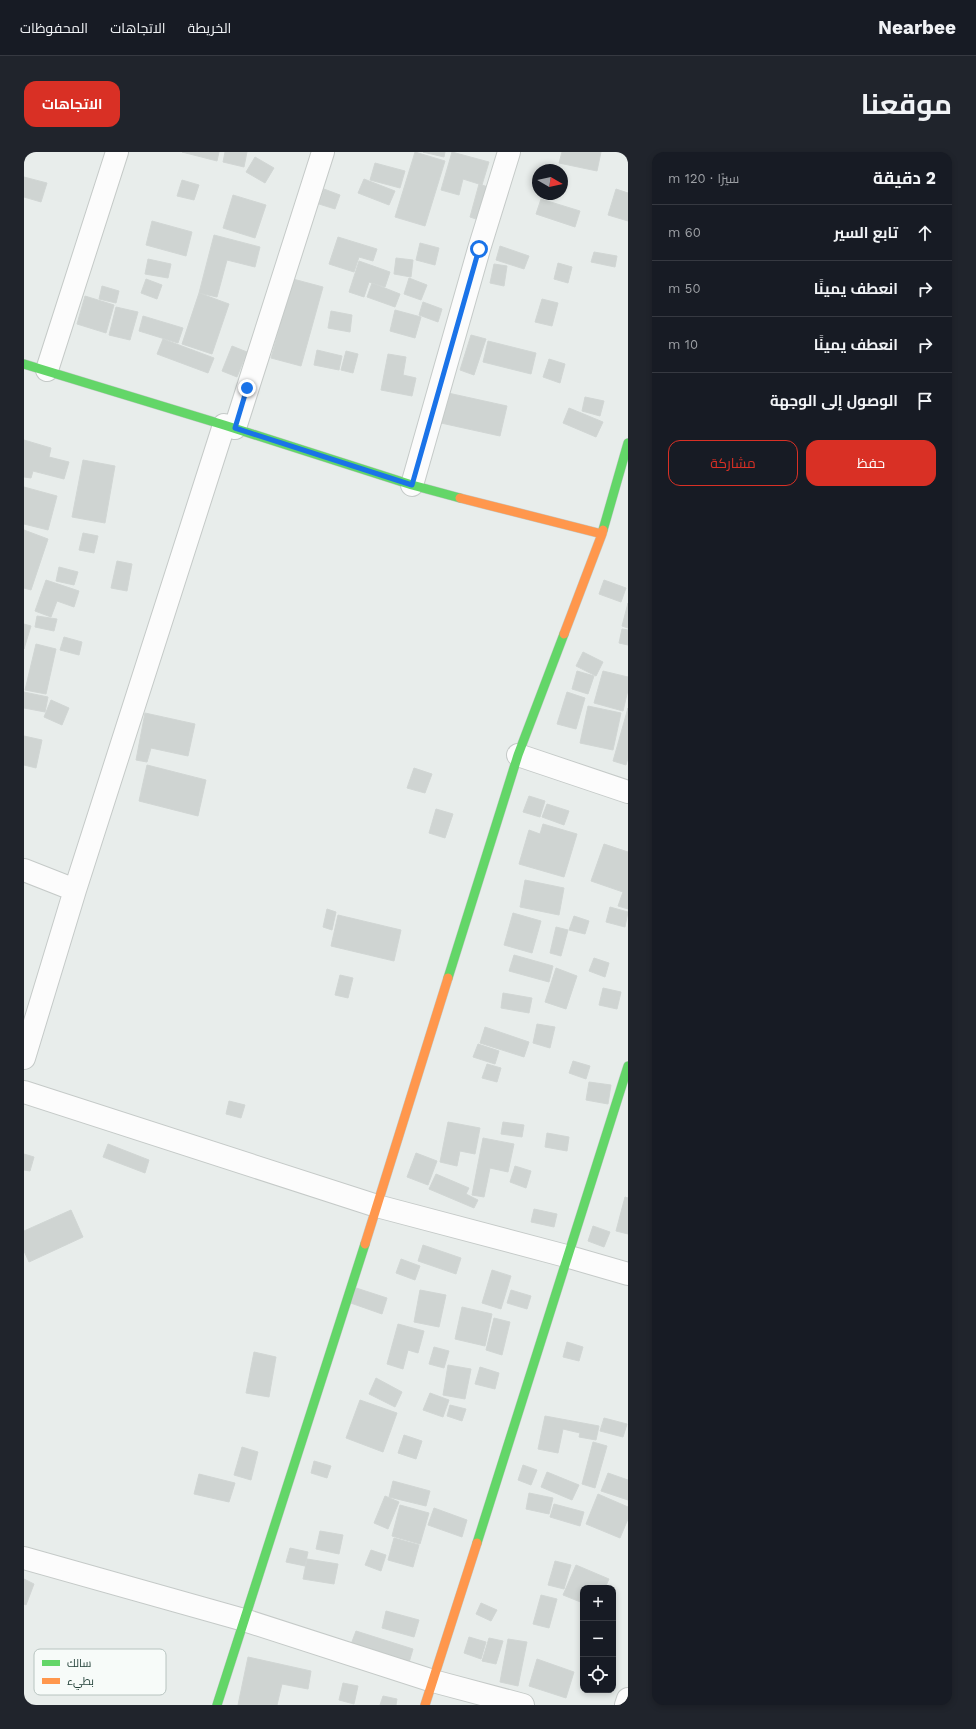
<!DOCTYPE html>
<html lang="ar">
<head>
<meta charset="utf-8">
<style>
	body { margin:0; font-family:"Work Sans",Cairo,sans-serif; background:#20242c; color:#f1f3f6; direction:rtl }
	.controls { position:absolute; right:12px; bottom:12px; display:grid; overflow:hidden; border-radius:8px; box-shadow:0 2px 6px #0003 }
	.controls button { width:36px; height:36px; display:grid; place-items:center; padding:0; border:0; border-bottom:1px solid #363941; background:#171b24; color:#f1f3f6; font:20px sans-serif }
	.compass { position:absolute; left:508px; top:12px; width:36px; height:36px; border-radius:50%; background:#171b24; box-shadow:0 2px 6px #0003; rotate:99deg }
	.stop { position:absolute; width:12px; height:12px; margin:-9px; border:3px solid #1a73e8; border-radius:50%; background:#fff }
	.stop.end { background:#1a73e8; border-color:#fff; box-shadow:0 1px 4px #0008 }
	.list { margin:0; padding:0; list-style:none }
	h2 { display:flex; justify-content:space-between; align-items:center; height:52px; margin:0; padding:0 16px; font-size:17px }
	h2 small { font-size:13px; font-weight:400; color:#9ea1a6 }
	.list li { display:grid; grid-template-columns:26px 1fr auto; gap:12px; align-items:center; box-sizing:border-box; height:56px; padding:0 16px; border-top:1px solid #363941 }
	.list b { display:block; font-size:15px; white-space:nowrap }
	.list em { font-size:13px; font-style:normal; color:#9ea1a6 }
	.actions { display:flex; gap:8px; padding:12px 16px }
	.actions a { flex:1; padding:9px 0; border:1px solid #d93025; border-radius:12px; text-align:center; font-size:14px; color:#d93025 }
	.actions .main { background:#d93025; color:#fff }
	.icon { flex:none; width:22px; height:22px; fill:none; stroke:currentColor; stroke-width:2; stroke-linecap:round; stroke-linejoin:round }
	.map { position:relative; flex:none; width:604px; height:1553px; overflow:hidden; direction:ltr; border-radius:12px }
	header { display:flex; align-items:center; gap:24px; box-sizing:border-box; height:56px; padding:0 20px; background:#171b24; border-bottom:1px solid #363941 }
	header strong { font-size:19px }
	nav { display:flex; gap:22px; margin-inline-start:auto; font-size:14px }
	.intro { display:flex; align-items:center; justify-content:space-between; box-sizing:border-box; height:96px; padding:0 24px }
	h1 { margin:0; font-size:28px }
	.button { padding:10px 18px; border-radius:12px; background:#d93025; color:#fff; font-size:14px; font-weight:700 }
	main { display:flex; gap:24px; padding:0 24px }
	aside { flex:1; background:#171b24; border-radius:12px; box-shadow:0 2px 6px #0003 }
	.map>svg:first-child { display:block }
	.building { fill:#cfd4d2; stroke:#d1d6d4 }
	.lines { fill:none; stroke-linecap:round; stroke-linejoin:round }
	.street-casing { stroke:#c5cac8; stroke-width:24 }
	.fast-casing { stroke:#c3cbc8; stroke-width:10 }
	.slow-casing { stroke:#c3cbc8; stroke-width:10 }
	.street { stroke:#fcfcfc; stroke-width:22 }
	.fast { stroke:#63d668; stroke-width:9 }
	.slow { stroke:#ff974d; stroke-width:9 }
	.route { stroke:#1a73e8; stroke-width:5 }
	.key { fill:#f7fbf9; stroke:#b8c4c0; stroke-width:1 }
	.key-label { font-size:11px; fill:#24423a }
</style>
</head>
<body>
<header>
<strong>Nearbee</strong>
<nav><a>الخريطة</a><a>الاتجاهات</a><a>المحفوظات</a></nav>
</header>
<div class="intro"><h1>موقعنا</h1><a class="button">الاتجاهات</a></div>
<main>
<aside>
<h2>2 دقيقة<small>سيرًا · 120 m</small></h2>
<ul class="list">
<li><svg class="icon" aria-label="ahead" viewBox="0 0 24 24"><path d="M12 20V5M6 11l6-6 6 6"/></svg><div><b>تابع السير</b></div><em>60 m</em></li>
<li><svg class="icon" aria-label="right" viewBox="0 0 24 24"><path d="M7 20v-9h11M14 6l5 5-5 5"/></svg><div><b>انعطف يمينًا</b></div><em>50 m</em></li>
<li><svg class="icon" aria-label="right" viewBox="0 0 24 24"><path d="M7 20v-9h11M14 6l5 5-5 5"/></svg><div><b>انعطف يمينًا</b></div><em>10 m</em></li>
<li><svg class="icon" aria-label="arrive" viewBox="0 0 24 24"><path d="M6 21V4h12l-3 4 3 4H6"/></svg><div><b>الوصول إلى الوجهة</b></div></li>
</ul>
<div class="actions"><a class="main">حفظ</a><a>مشاركة</a></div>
</aside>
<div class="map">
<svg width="604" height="1553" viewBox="0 0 604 1553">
	<rect width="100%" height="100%" fill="#e8edeb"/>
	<path class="building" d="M158,0h37l-2,9z
		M201,0h22l-3,15 -21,-5z
		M391,0l30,9 -20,65 -30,-9z
		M399,0h22l-1,5z
		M428,0l37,10 -7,23 -19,-6 -4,16 -18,-5z
		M538,0h39l-4,19 -38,-8z
		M231,5l19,11 -9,15 -19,-11z
		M351,11l30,8 -5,17 -30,-8z
		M0,25l23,6 -6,19 -17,-5z
		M340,27l31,12 -6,14 -31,-12z
		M158,28l17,5 -5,15 -17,-4z
		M455,32l12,4 -9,33 -12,-4z
		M300,37l16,6 -5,14 -16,-5z
		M592,37l12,4v28l-20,-6z
		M209,43l33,10 -11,33 -32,-10z
		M517,47l39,12 -5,16 -39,-13z
		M128,69l40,11 -6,24 -40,-11z
		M190,83l46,12 -5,20 -28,-7 -10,37 -18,-4z
		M314,85l39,12 -4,12 -14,-4 -5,15 -25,-8z
		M396,91l19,5 -4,17 -19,-5z
		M476,94l29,10 -5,13 -28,-9z
		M570,100l23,4 -2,11 -24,-5z
		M372,106l17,2 -2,17 -17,-3z
		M124,107l23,5 -3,14 -23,-4z
		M335,109l31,11 -5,15 -16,-5 -5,15 -15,-5z
		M534,111l14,4 -4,16 -14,-4z
		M470,112l13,2 -3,20 -14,-3z
		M385,126l18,7 -6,15 -17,-6z
		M122,127l16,6 -5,14 -16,-6z
		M269,127l30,8 -22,79 -30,-8z
		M348,131l28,11 -5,13 -28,-10z
		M78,134l17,5 -3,12 -17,-4z
		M175,141l30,11 -17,50 -30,-10z
		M61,144l29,9 -8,28 -29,-9z
		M518,147l16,4 -6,23 -17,-4z
		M399,150l19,7 -4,13 -19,-7z
		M92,155l22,5 -8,28 -21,-5z
		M371,158l26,7 -6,21 -25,-7z
		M307,159l21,4 -2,17 -22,-4z
		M119,164l40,12 -5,15 -39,-12z
		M447,183l15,4 -12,36 -14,-5z
		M139,187l51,19 -6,15 -51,-19z
		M464,189l48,12 -5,21 -48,-12z
		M208,194l15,6 -10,25 -15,-6z
		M293,198l25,6 -3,14 -25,-5z
		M322,199l12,3 -5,19 -12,-3z
		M364,202l18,3 -3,18 13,3 -4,18 -31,-6z
		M525,207l16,5 -5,19 -17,-6z
		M424,241l59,13 -7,30 -59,-13z
		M561,245l19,4 -4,15 -18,-5z
		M545,256l34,14 -7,15 -33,-14z
		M0,288l27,8 -2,9 20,5 -5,17 -31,-8 -2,7 -7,-1z
		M59,308l32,6 -10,57 -33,-6z
		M0,335l33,9 -9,34 -24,-6z
		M0,378l24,9 -17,51 -7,-2z
		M59,381l15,3 -4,17 -15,-3z
		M93,409l15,3 -5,27 -16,-3z
		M35,415l19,5 -4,13 -18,-4z
		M22,428l33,11 -5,16 -17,-6 -6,16 -16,-6z
		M580,428l22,8 -5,14 -22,-8z
		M604,451v25l-6,-2z
		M13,464l20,3 -3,12 -19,-4z
		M0,472l7,2 -7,23z
		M598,477l6,1v15l-9,-2z
		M40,485l18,5 -3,13 -19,-5z
		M12,492l20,5 -10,45 -21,-4z
		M559,500l20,10 -7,14 -20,-10z
		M553,519l17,5 -6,18 -16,-5z
		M579,519l25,6v13l-5,21 -29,-8z
		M0,540l24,5 -3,15 -21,-4z
		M543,540l18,6 -9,31 -19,-5z
		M27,548l18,8 -7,17 -18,-8z
		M564,554l33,7 -8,37 -33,-7z
		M604,556v50l-2,7 -13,-4z
		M121,561l50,11 -7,32 -37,-8 -4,14 -11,-2z
		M0,584l18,4 -6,28 -12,-3z
		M123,613l59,15 -8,36 -59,-15z
		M390,616l18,6 -7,19 -18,-5z
		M505,644l16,5 -5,16 -17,-5z
		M523,652l22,7 -5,14 -22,-8z
		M412,657l17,5 -8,24 -16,-5z
		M519,672l34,10 -13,43 -45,-13 10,-34 11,4z
		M580,692l24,8v57l-10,-3 5,-14 -32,-11z
		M501,728l39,8 -5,27 -39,-8z
		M586,755l18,5 -3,15 -19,-5z
		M303,757l9,3 -4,18 -9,-3z
		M489,761l28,8 -9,32 -28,-8z
		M314,763l63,15 -7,31 -63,-15z
		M550,764l15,5 -4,13 -16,-4z
		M532,775l12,3 -7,26 -11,-3z
		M490,803l39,11 -4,16 -40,-11z
		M570,806l15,5 -4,14 -16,-6z
		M532,816l21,8 -11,33 -21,-7z
		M316,823l13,3 -5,20 -13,-3z
		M579,836l18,4 -4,17 -18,-4z
		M479,841l29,5 -3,15 -28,-5z
		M513,872l18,3 -5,21 -17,-5z
		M461,875l44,15 -5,15 -44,-14z
		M454,892l21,7 -4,13 -22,-7z
		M549,909l17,5 -4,13 -17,-6z
		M463,912l14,4 -4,14 -15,-4z
		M565,930l22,3 -3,19 -22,-4z
		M205,949l16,4 -4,13 -15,-4z
		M424,970l32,6 -5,26 -15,-3 -3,15 -17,-4z
		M479,970l21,3 -2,12 -21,-3z
		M523,981l22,4 -2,14 -22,-4z
		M459,986l31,6 -6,28 -18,-4 -6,29 -12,-2z
		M84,992l41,16 -4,13 -42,-16z
		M392,1001l21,8 -9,24 -21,-8z
		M0,1002l10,3 -4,14 -6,-1z
		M491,1014l16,5 -5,17 -16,-6z
		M412,1022l33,14 -3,6 12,6 -4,8 -45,-19z
		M601,1045l3,1v36l-12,-3z
		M510,1057l23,5 -3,13 -23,-5z
		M47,1058l12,27 -54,25 -5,-11v-20z
		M569,1074l17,6 -6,15 -16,-6z
		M399,1093l38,13 -5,16 -38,-13z
		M377,1107l19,7 -5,14 -19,-7z
		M468,1118l19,6 -10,33 -19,-6z
		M326,1134l37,12 -5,16 -37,-13z
		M396,1138l26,5 -7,32 -25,-5z
		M487,1138l20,6 -4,13 -20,-6z
		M438,1155l30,7 -7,32 -30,-7z
		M470,1166l16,4 -8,33 -16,-5z
		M374,1172l26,7 -6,22 -10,-3 -5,19 -16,-5z
		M543,1190l16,5 -4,14 -16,-4z
		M410,1195l15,4 -5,17 -15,-4z
		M230,1200l22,5 -7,40 -23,-4z
		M424,1213l23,4 -6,30 -22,-4z
		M456,1215l19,6 -4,16 -20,-5z
		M352,1226l26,14 -7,15 -26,-13z
		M406,1241l19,7 -6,17 -20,-7z
		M336,1248l37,13 -14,39 -37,-14z
		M426,1253l16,4 -4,12 -15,-5z
		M521,1264l54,10 -3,14 -17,-3 1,-4 -17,-4 -5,24 -20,-4z
		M580,1266l23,6 -4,13 -23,-6z
		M380,1283l18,6 -6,18 -18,-6z
		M569,1290l14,4 -12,42 -13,-4z
		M218,1295l16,5 -7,28 -17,-5z
		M290,1309l17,5 -4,12 -16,-5z
		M499,1313l14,5 -6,15 -13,-5z
		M523,1320l32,13 -7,15 -31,-13z
		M584,1321l20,7v20l-27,-9z
		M175,1322l36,9 -6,19 -35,-8z
		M369,1329l37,10 -4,15 -37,-9z
		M505,1341l24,5 -4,16 -23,-5z
		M574,1342l30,13v12l-8,19 -34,-14z
		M361,1344l14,6 -11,27 -14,-6z
		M530,1352l30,8 -4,14 -30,-9z
		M376,1353l29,8 -9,31 -28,-8z
		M410,1356l33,12 -5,17 -34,-12z
		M296,1379l23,4 -4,19 -23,-5z
		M370,1386l25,7 -6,22 -25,-7z
		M266,1396l18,4 -3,14 -19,-4z
		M347,1398l15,5 -5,16 -16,-6z
		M283,1407l31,5 -4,20 -31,-5z
		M531,1409l16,4 -7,24 -16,-4z
		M552,1413l33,14 -4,9h-22v15l-20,-8z
		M0,1427l10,5 -8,21 -2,-1z
		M517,1443l16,4 -8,29 -16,-4z
		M457,1451l16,7 -6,11 -15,-7z
		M362,1459l33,9 -5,17 -32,-9z
		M332,1479l57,18 -5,17 -58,-19z
		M445,1485l17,5 -5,17 -17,-6z
		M465,1486l14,3 -7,23 -14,-3z
		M484,1487l19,3 -9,44 -18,-4z
		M224,1505l63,14 -3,18 -26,-5 -5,21h-39z
		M513,1507l37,13 -8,26 -37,-12z
		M319,1531l15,3 -4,18 -15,-4z
		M359,1544l14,3 -1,6h-16z"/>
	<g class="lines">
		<defs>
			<path id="street" d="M23,218l70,-218
				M211,276l88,-276
				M388,333l67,-236 30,-97
				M494,603l110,37
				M0,718l51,20
				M0,906l51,-168 149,-465
				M0,940l353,114 189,50 62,18
				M0,1406l220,62 189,61 90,24
				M602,1553l2,-6"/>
			<path id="fast" d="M0,212l200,61 188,60 48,13
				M579,378l25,-87
				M424,826l70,-223 46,-121
				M453,1391l151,-477
				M193,1553l148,-461"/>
			<path id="slow" d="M436,346l142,36 1,-4
				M540,482l38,-100
				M341,1092l83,-266
				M401,1553l52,-162"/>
		</defs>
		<use href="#street" class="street-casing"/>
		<use href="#fast" class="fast-casing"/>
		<use href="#slow" class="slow-casing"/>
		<use href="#street" class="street"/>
		<use href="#fast" class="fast"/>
		<use href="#slow" class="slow"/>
	</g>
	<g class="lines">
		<path class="route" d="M223,236l-12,40 177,57 67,-236"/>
	</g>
	<rect x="10" y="1497" width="132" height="46" rx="6" class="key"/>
	<rect x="18" y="1508" width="18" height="6" fill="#63d668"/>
	<rect x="18" y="1526" width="18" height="6" fill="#ff974d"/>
	<g class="key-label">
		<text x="43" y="1515">سالك</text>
		<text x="43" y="1533">بطيء</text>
	</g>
</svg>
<div class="controls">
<button>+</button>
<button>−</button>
<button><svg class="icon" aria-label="locate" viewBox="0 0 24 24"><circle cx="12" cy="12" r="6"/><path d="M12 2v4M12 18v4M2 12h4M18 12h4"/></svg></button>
</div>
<svg class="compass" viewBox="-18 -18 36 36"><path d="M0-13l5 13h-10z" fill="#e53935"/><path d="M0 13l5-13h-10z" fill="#9ea1a6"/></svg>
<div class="stop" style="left:455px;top:97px"></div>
<div class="stop end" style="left:223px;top:236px"></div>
</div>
</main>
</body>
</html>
